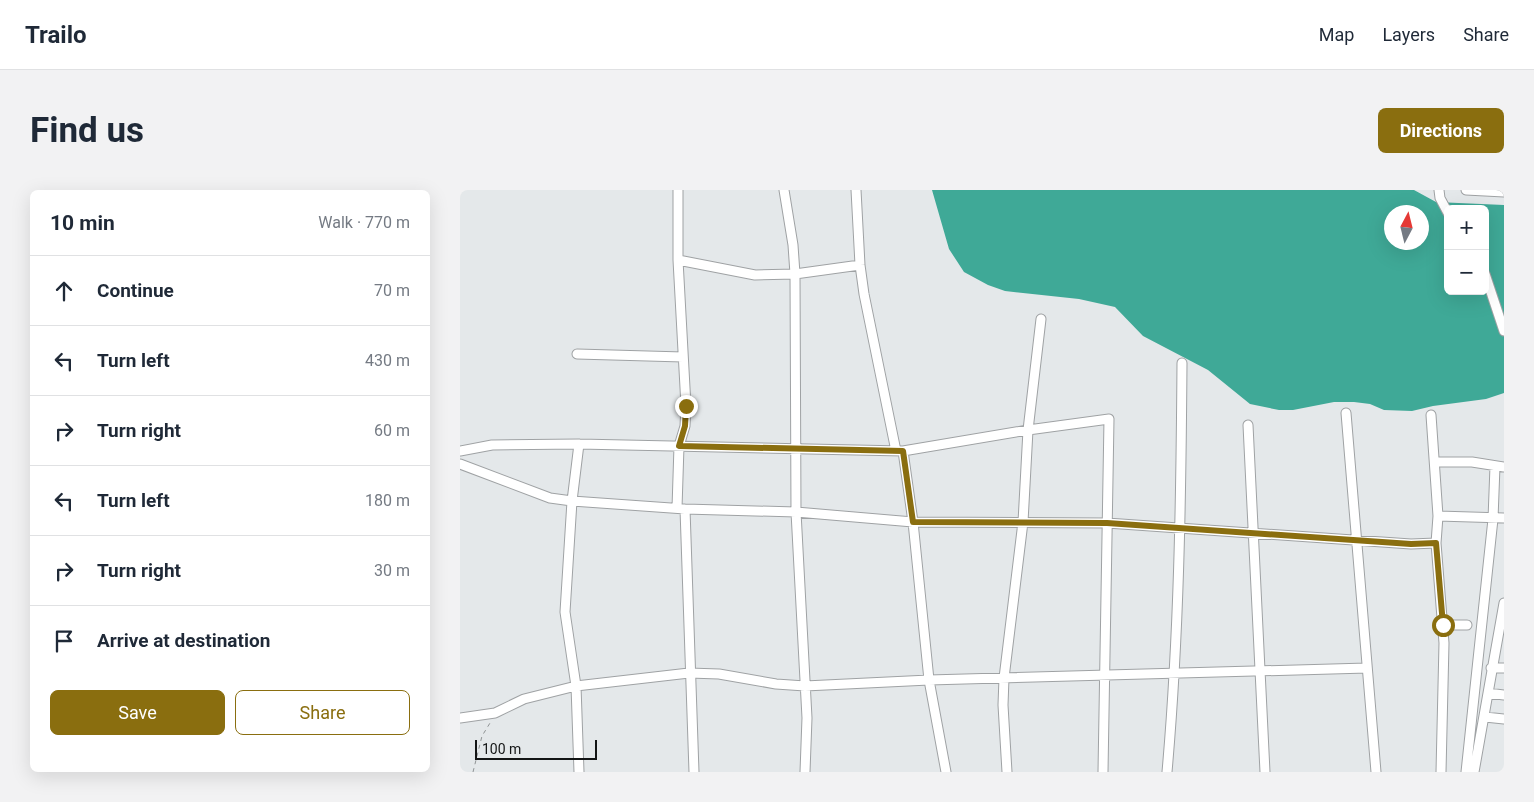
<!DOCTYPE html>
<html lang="en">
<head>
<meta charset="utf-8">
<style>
	body { margin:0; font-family:Roboto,sans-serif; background:#f2f2f3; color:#1f2937 }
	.controls { position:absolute; right:15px; top:15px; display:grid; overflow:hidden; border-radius:8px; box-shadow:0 5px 20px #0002 }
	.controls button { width:45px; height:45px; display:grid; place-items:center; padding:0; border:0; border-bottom:1px solid #e0e1e3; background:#fff; color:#1f2937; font:25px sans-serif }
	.compass { position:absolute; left:924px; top:15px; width:45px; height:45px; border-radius:50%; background:#fff; box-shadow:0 5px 20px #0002; rotate:7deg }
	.scale { position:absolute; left:15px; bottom:12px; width:122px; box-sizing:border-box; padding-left:5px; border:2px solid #131515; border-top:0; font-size:14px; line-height:18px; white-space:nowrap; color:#131515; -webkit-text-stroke:4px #e4e8ea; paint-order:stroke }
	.stop { position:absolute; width:15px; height:15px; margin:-11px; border:4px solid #8a6e0f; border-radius:50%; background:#fff }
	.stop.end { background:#8a6e0f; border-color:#fff; box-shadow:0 1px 5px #0008 }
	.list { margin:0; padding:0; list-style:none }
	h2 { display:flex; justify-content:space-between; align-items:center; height:65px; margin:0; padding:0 20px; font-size:21px }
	h2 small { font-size:16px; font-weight:400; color:#747a83 }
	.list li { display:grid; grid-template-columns:32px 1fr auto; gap:15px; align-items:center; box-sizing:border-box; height:70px; padding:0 20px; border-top:1px solid #e0e1e3 }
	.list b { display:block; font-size:19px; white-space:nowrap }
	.list em { font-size:16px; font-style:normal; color:#747a83 }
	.actions { display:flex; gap:10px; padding:15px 20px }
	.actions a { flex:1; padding:11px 0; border:1px solid #8a6e0f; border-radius:8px; text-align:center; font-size:18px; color:#8a6e0f }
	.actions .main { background:#8a6e0f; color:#fff }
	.icon { flex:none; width:28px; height:28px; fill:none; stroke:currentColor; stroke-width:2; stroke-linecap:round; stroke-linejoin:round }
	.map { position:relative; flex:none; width:1044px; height:582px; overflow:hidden; border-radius:8px }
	header { display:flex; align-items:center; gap:30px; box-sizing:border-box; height:70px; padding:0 25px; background:#fff; border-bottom:1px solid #e0e1e3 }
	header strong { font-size:24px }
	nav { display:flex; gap:28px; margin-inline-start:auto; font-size:18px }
	.intro { display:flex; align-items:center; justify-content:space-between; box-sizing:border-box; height:120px; padding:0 30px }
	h1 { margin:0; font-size:35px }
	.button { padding:12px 22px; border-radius:8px; background:#8a6e0f; color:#fff; font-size:18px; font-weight:700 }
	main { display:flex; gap:30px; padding:0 30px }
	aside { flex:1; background:#fff; border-radius:8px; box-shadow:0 5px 20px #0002 }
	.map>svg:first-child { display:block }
	.water { fill:#3fa997; fill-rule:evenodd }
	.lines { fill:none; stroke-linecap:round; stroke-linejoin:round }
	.minor-casing { stroke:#9fa2a4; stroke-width:11 }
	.path { stroke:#8f9394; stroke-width:1; stroke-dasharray:4 4; stroke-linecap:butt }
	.minor { stroke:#fff; stroke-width:9 }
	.route { stroke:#8a6e0f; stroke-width:6 }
</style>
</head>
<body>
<header>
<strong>Trailo</strong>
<nav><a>Map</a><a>Layers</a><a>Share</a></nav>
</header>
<div class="intro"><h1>Find us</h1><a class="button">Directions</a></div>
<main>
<aside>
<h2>10 min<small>Walk · 770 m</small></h2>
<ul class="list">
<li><svg class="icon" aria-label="ahead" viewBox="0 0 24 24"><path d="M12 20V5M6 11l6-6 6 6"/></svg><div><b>Continue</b></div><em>70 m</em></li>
<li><svg class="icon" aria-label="left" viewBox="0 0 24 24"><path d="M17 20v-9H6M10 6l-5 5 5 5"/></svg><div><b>Turn left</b></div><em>430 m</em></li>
<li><svg class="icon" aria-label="right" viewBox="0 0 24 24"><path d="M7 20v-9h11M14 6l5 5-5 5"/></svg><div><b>Turn right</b></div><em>60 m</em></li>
<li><svg class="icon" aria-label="left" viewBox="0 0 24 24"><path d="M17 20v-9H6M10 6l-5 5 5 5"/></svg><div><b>Turn left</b></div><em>180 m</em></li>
<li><svg class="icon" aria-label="right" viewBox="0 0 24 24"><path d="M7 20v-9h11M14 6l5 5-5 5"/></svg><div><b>Turn right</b></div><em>30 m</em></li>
<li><svg class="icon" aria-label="arrive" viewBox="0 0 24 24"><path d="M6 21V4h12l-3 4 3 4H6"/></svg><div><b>Arrive at destination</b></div></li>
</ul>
<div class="actions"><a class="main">Save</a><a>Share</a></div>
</aside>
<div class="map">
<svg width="1044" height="582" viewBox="0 0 1044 582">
	<rect width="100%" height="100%" fill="#e4e8ea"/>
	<path class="water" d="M472,0h482l22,12 68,3v188l-18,6 -53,7 -21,5 -28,-1 -14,-6 -16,-2h-20l-41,8h-14l-29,-6 -42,-34 -65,-34 -28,-29 -36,-8 -74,-8 -17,-6 -24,-13 -15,-23zM988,19h37v82h-37zM932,22h30v30h-30z"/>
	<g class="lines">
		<defs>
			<path id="minor" d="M324,0l9,55 2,29 1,238 11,206 -2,54
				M396,0l4,75 4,29 32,157
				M979,0l1,8 8,15
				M1006,0l38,2
				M218,70l77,15 40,-1 65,-9
				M1025,84l19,57
				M117,164l106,3
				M886,223l30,359
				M971,225l7,101 -2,27 8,100 -3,129
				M788,235l17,347
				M119,254l-7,57 -7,111 11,74 3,86
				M0,261l32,-6 87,-1 324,7 125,-21 81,-11 -6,353
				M443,261l10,71 16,158 17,92
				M975,272h37l32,5
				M0,274l90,34 22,3 113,8 111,3 117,10 194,1 304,21 25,-1
				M217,318l2,-62 6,-20 1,-20 -8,-146v-70
				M225,319l9,263
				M978,326l66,2
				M983,435h24
				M1031,478h13
				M1028,503l16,2
				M1025,527l19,2
				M0,528l35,-5 29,-14 52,-13 113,-13 30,1 57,10 29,2 124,-6 438,-12
				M547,582l-4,-67 1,-27 19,-156 5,-92 13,-111
				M707,582c12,-136 14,-272 15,-409
				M1006,582l27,-253 2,-53
				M1014,582l30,-169"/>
		</defs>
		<use href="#minor" class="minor-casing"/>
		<path class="path" d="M13,582l9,-36 8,-13"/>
		<use href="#minor" class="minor"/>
	</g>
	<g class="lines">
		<path class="route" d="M226,216l-1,20 -6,20 224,5 10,71 194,1 304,21 25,-1 7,82"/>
	</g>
</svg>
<div class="controls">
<button>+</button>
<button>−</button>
</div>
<svg class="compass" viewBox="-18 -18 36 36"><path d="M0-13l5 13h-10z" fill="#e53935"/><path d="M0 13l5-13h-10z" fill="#747a83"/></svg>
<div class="scale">100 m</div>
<div class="stop" style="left:983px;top:435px"></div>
<div class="stop end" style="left:226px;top:216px"></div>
</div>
</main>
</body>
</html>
